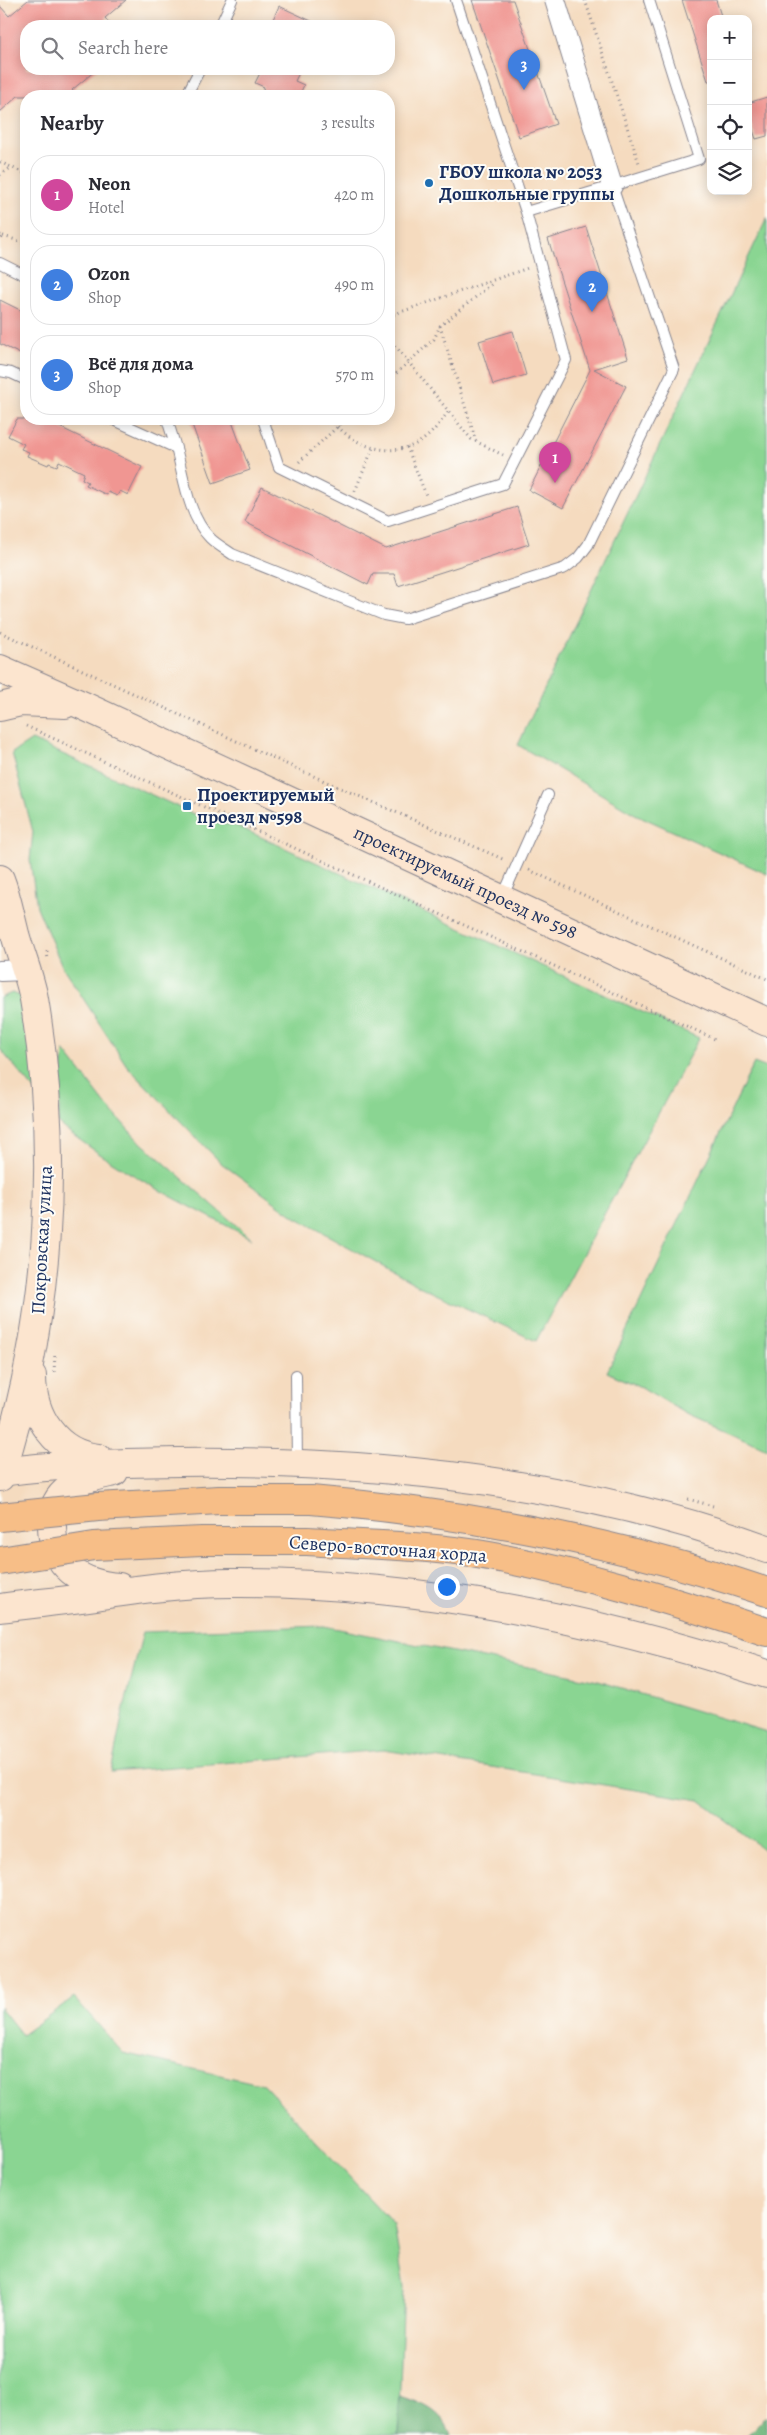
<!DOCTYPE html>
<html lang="en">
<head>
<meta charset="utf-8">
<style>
	body { margin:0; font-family:Alegreya,serif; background:#f2f2f3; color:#2b2b33 }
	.controls { position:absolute; right:15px; top:15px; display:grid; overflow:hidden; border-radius:10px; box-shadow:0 2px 12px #0003 }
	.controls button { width:45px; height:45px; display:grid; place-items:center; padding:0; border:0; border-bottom:1px solid #e1e1e2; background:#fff; color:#2b2b33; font:25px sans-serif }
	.you { position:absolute; left:446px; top:1586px; width:18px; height:18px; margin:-12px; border:4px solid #fff; border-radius:50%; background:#1a73e8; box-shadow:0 0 0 8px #1a73e833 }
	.badge { display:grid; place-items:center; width:32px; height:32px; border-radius:50%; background:#b45309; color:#fff; font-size:16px; font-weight:700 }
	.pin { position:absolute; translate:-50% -41px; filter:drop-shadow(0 1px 2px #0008) }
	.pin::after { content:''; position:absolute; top:26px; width:18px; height:15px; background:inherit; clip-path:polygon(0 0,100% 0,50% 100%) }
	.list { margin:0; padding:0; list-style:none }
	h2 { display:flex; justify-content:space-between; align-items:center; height:65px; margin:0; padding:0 20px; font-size:21px }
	h2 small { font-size:16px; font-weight:400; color:#7c7c81 }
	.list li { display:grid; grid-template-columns:32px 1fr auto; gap:15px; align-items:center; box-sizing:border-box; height:80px; margin:0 10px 10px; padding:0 10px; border:1px solid #e1e1e2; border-radius:20px }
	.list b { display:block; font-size:19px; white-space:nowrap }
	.list p { margin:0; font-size:16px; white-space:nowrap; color:#7c7c81 }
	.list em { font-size:16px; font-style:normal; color:#7c7c81 }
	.icon { flex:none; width:28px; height:28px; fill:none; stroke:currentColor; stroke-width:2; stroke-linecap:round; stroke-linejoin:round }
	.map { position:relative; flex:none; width:767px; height:2435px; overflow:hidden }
	.search { position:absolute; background:#fff; box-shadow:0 2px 12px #0003; left:20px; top:20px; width:375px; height:55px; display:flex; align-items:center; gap:12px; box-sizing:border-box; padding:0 18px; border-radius:20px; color:#7c7c81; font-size:19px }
	.panel { position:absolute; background:#fff; box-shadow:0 2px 12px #0003; left:20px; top:90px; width:375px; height:335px; border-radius:20px }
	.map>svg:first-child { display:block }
	.green { fill:#8ad592; stroke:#528278 }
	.forest { fill:#6fb67c; stroke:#45726d }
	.building { fill:#f09692 }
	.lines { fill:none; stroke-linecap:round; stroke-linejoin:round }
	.lane-casing { stroke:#88858e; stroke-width:12 }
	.street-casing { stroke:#88858e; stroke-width:22 }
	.secondary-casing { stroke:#88858e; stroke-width:30 }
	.highway-casing { stroke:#88858e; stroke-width:30 }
	.path { stroke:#88858e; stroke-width:3; stroke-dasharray:1 4; stroke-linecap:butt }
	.lane { stroke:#fff; stroke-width:10 }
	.street { stroke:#fff; stroke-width:20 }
	.secondary { stroke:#fce5cf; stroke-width:28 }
	.highway { stroke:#f7be87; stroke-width:28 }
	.highway-bridge-casing { stroke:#88858e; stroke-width:30; stroke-linecap:butt }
	.highway-bridge { stroke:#f7be87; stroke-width:28 }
	.poi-dot { fill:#1f6fb2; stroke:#fdfcf7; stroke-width:2 }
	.labels { text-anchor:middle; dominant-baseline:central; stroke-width:4; stroke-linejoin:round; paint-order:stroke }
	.poi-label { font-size:19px; font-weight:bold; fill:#1b2f5e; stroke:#fdfcf7; text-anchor:start }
	.street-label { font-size:19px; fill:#1b2f5e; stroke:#fdfcf7 }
</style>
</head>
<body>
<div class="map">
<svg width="767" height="2435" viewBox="0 0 767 2435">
	<rect width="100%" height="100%" fill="#fdfcf7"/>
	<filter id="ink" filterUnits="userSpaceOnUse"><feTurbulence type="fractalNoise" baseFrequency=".02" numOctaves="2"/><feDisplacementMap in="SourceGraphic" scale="10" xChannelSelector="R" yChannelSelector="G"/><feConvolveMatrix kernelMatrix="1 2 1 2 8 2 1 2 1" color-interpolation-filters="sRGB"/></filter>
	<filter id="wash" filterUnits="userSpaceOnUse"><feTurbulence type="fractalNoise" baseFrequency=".0096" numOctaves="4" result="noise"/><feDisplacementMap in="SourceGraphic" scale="20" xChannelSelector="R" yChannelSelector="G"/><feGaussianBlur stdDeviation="1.12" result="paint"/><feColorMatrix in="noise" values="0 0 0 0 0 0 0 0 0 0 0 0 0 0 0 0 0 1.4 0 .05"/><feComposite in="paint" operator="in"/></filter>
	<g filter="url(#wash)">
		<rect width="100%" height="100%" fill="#f5dbbf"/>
		<path class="green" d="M767,218v656l-132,-60 -117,-69z
			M32,740l179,82 26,4 462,212 -163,303 -117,-55 -124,-69 -74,-54 -94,-97 -65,-100 -25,-59 -7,-47 3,-28 -21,-79z
			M12,993l17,6 9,95 -38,-45v-51z
			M64,1050l43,56 30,33 115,100c-66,-35 -136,-68 -194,-116z
			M754,1063l13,5v381l-82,-36 -42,-25 -36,-16z
			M324,1626l274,55 169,51v120l-68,-52 -315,-50 -273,22 12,-60 20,-80z
			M74,1997l49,56 141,32 130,140 10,62 -6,148h-398v-428l22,28z"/>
		<path class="forest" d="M400,2396c22,7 43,15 51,39h-53z
			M767,2415v20h-20z"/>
		<g id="blocks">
			<path class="building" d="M28,0h98l-21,18 7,8h-86v43h71l-25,21 6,6h-60l-18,16v-106l9,10z
				M472,0h41l43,124 -37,13z
				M682,0h34l6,19h-11v62h-3z
				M279,6l43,20h-52z
				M262,69h39l-6,12 9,4 -5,11h-39l4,-9 -9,-4z
				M767,97v39l-11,3 -8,-23v-13z
				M586,227l42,131 -34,11 32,17 -63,122 -34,-18 61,-120 -42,-131z
				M0,300l26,13v33l-4,9 -22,-11z
				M513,331l13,44 -33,10 -14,-44z
				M17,419h26l99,48 -14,28 -8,-4 -3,5 -9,-4 -1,3 -21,-10 2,-3 -6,-3 2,-6 -25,-12 -2,5 -8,-3 -1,2 -21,-9 2,-4 -8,-3 3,-5 -16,-8z
				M190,419h41l19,51 -37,13z
				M262,487l124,62 131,-42 12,37 -131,42 -4,-12h-21l-5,11 -123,-63z"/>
		</g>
	</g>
	<g filter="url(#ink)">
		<use href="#blocks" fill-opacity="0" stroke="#88858e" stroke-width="1"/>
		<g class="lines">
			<defs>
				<path id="lane" d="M220,26l12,-26
					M186,96l14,-27
					M526,212l86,-26
					M0,263l26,13
					M0,371l11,2 15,7
					M112,419l64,29c8,29 12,68 34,90 6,6 15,11 22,16l152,61 21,4 160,-51 13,-10 10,-13 86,-176 -62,-183 87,-27 -50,-159
					M167,419l9,29
					M263,419l16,48 109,54 115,-37 63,-124 -40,-148 -70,-212
					M502,898l46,-103
					M296,1375l1,88"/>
				<path id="street" d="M555,0l57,186
					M0,971l26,-1"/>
				<g id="secondary">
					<path id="s1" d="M0,669l84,37 683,316"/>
					<path d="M0,707l21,-5 44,2"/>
					<path d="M0,879c7,18 10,36 15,55 6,22 15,43 19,65 27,160 15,325 -34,478"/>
					<path d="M32,1376c0,40 24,78 66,82"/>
					<path d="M0,1472c60,-8 119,-9 179,-10 196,-2 403,20 588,87"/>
					<path d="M114,1472c-17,4 -37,7 -49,20 -10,9 -14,22 -13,35 1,40 29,57 67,60"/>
					<path d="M0,1608c27,-4 55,-6 82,-10 50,-8 100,-15 151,-15 182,-1 361,35 534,91"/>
				</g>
				<path id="highway" d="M311,1500c155,13 308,42 456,92
					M307,1541c60,4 122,4 182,15 94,17 187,46 278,76"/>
			</defs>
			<use href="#lane" class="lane-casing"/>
			<use href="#street" class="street-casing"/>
			<use href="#secondary" class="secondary-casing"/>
			<use href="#highway" class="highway-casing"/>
			<path class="path" d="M585,0l55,166
				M0,162l26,12
				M0,175l12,-8
				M0,235l3,1 -3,5
				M3,236l23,7
				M389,316l139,-48
				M440,326l36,115
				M389,338l82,101 32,16
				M389,380l45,-41 6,-13 53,-43
				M331,419c20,26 56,40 87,24 13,-7 22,-20 30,-31
				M407,447l19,48
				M299,462l47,-43
				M355,491l18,-43
				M0,632l295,136 210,92
				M26,726l691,314
				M529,870l238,109
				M47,951l1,9
				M54,1372l1,-18
				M688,1499l25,7"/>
			<use href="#lane" class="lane"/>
			<use href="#street" class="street"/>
			<use href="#secondary" class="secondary"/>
			<use href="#highway" class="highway"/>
			<defs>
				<path id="highway-bridge" d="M0,1517l98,-10 121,-7h92
					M0,1561l94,-15 108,-5h105"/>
			</defs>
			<use href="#highway-bridge" class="highway-bridge-casing"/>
			<use href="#highway-bridge" class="highway-bridge"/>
		</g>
	</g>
	<g class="poi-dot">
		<circle cx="429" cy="183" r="5"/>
		<rect x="182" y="801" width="10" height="10" rx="2.5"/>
	</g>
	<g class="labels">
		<g class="poi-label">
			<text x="439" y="172">ГБОУ школа № 2053<tspan x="439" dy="22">Дошкольные группы</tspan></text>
			<text x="197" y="795">Проектируемый<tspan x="197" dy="22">проезд №598</tspan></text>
		</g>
		<g class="street-label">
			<text stroke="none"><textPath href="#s1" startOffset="512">проектируемый проезд № 598</textPath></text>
			<text transform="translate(42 1240) rotate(-87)">Покровская улица</text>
			<text transform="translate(388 1549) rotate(4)">Северо-восточная хорда</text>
		</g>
	</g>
</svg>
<div class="controls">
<button>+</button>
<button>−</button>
<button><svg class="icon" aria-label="locate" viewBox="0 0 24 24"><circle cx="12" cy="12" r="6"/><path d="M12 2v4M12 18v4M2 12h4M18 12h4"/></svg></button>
<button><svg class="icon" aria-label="layers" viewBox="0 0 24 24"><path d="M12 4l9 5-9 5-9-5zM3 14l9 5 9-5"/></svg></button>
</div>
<div class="you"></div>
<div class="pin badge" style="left:555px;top:483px;background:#d1479c">1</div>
<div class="pin badge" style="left:592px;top:312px;background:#3f7fe0">2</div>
<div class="pin badge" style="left:524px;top:90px;background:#3f7fe0">3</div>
<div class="search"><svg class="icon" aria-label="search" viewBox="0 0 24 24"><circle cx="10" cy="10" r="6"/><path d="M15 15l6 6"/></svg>Search here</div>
<section class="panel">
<h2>Nearby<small>3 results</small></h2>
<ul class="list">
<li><span class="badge" style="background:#d1479c">1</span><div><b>Neon</b><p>Hotel</p></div><em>420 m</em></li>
<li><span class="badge" style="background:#3f7fe0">2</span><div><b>Ozon</b><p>Shop</p></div><em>490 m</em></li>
<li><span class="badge" style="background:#3f7fe0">3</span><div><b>Всё для дома</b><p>Shop</p></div><em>570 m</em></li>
</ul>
</section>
</div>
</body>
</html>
